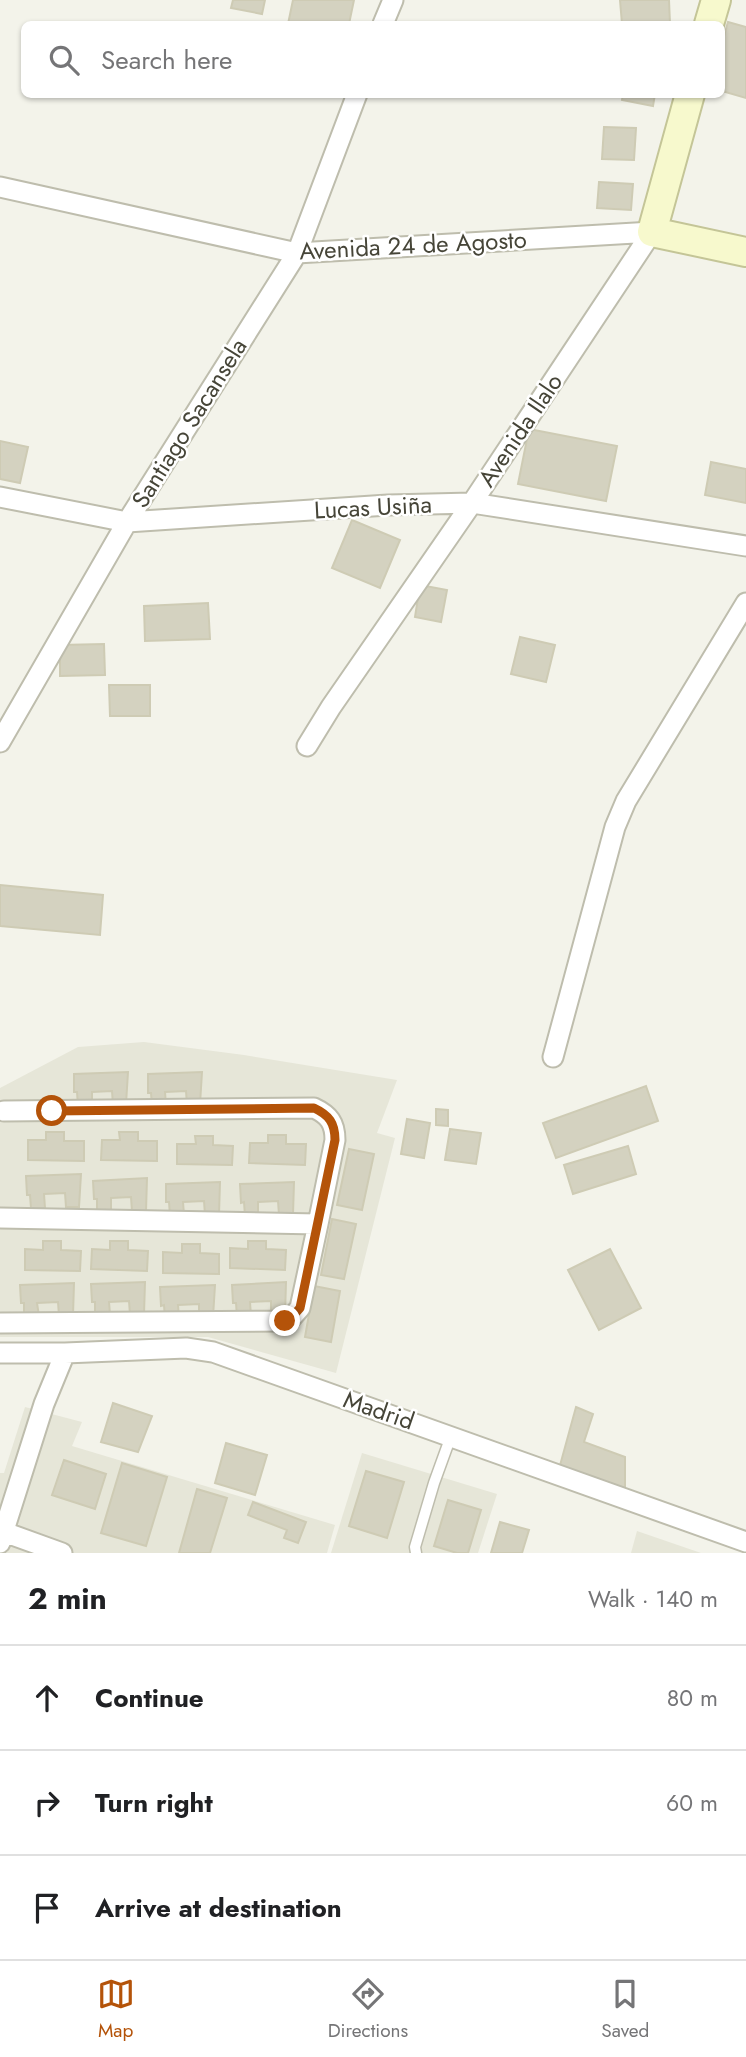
<!DOCTYPE html>
<html lang="en">
<head>
<meta charset="utf-8">
<style>
	body { margin:0; font-family:Jost,sans-serif; background:#f2f2f2; color:#202124 }
	.stop { position:absolute; width:21px; height:21px; margin:-16px; border:5px solid #b45309; border-radius:50%; background:#fff }
	.stop.end { background:#b45309; border-color:#fff; box-shadow:0 2px 7px #0008 }
	.list { margin:0; padding:0; list-style:none }
	h2 { display:flex; justify-content:space-between; align-items:center; height:91px; margin:0; padding:0 28px; font-size:30px }
	h2 small { font-size:23px; font-weight:400; color:#757577 }
	.list li { display:grid; grid-template-columns:46px 1fr auto; gap:21px; align-items:center; box-sizing:border-box; height:105px; padding:0 28px; border-top:2px solid #e0e0e0 }
	.list b { display:block; font-size:26px; white-space:nowrap }
	.list em { font-size:23px; font-style:normal; color:#757577 }
	.icon { flex:none; width:38px; height:38px; fill:none; stroke:currentColor; stroke-width:2; stroke-linecap:round; stroke-linejoin:round }
	.map { position:relative; flex:none; width:746px; height:1553px; overflow:hidden }
	.search { position:absolute; background:#fff; box-shadow:0 2px 5px #0004; left:21px; right:21px; top:21px; height:77px; display:flex; align-items:center; gap:18px; box-sizing:border-box; padding:0 24px; border-radius:10px; color:#757577; font-size:26px }
	.sheet { height:406px; background:#fff }
	nav { display:flex; justify-content:space-around; align-items:center; box-sizing:border-box; height:98px; border-top:2px solid #e0e0e0; background:#fff; font-size:19px; color:#757577 }
	nav a { display:grid; justify-items:center; gap:4px }
	nav .on { color:#b45309 }
	.map>svg:first-child { display:block }
	.residential { fill:#e6e6d8 }
	.building { fill:#d4d2c0; stroke:#cecbb4; stroke-width:2 }
	.lines { fill:none; stroke-linecap:round; stroke-linejoin:round }
	.lane-casing { stroke:#bebdad; stroke-width:13 }
	.street-casing { stroke:#bebdad; stroke-width:23 }
	.secondary-casing { stroke:#c4c597; stroke-width:32 }
	.lane { stroke:#fff; stroke-width:10 }
	.street { stroke:#fff; stroke-width:19 }
	.secondary { stroke:#f7f9cd; stroke-width:28 }
	.route { stroke:#b45309; stroke-width:9 }
	.labels { text-anchor:middle; dominant-baseline:central; stroke-width:5; stroke-linejoin:round; paint-order:stroke }
	.street-label { font-size:24px; fill:#464538; stroke:#fff }
</style>
</head>
<body>
<div class="map">
<svg width="746" height="1553" viewBox="0 0 746 1553">
	<rect width="100%" height="100%" fill="#f3f3ea"/>
	<path class="residential" d="M144,1042l100,13 153,25 -20,53 18,5 -59,235 -128,-36h-208v-249l78,-41z
		M25,1407l57,15 -10,24 263,79 -8,28h-327v-80h4z
		M362,1453l135,41 -19,59h-147z
		M637,1531l64,22h-70z"/>
	<path class="building" d="M233,0h32l-3,14 -31,-6z
		M293,0h61l-5,24h-61z
		M620,0h49l1,24h-48z
		M728,22l18,5v71l-24,-7v-48z
		M623,94h32l-2,12 -31,-6z
		M604,127l32,1 -2,32 -32,-1z
		M599,182l34,2 -2,26 -34,-2z
		M529,429l88,17 -11,55 -88,-17z
		M0,441l28,6 -8,36 -20,-4z
		M711,462l35,7v34l-41,-8z
		M352,520l48,20 -20,48 -48,-20z
		M420,585l27,5 -6,32 -26,-5z
		M208,603l2,36 -65,2 -1,-35z
		M520,637l35,8 -9,37 -35,-8z
		M104,644l1,31 -45,1v-31z
		M109,685h41v31h-40z
		M0,885l103,10 -3,40 -100,-9z
		M128,1072l-2,32 -13,1 -1,-14 -20,1v13l-14,1 -1,-14h-3v-18z
		M202,1072l-2,32 -13,1 -1,-14 -21,1 1,13 -14,1 -1,-13h-3v-19z
		M646,1086l12,35 -102,37 -13,-35z
		M436,1109l12,1v16l-12,-1z
		M407,1119l23,4 -6,35 -23,-4z
		M450,1129l31,4 -5,31 -31,-4z
		M46,1132h18v9h20v20l-56,-1v-20h18z
		M119,1132h19v9h19v20l-56,-1 1,-20h18z
		M268,1135h18v9h20l-1,21 -56,-2 1,-20h18z
		M195,1136h18v9l20,1 -1,19 -55,-1v-20h19z
		M628,1146l8,28 -63,20 -9,-29z
		M349,1149l25,5 -12,56 -25,-5z
		M81,1174l-2,33h-13l-1,-14 -21,1 1,14h-14l-1,-13h-3l-1,-19z
		M147,1178l-1,33h-14l-1,-14 -20,1v14h-14v-13h-3l-1,-18z
		M220,1182l-1,32 -14,1 -1,-14 -21,1 1,13 -14,1 -1,-14h-3v-18z
		M294,1182l-1,32 -14,1 -1,-14 -20,1v13l-13,1 -1,-14 -3,1 -1,-19z
		M332,1219l24,5 -12,55 -23,-4z
		M43,1241h18v9l20,1 -1,20 -55,-1v-21l18,1z
		M110,1241h18v9l20,1 -1,20 -56,-2 1,-20 18,1z
		M248,1241h18v8l20,1 -1,20 -55,-2v-20l18,1z
		M182,1244h18v9l19,1v20l-56,-1v-21l19,1z
		M610,1249l31,59 -42,22 -31,-60z
		M145,1282l-1,32 -14,1 -1,-14 -20,1 1,13 -15,1v-14h-3l-1,-18z
		M286,1282l-1,33h-14v-14l-21,1 1,14 -14,1 -1,-14h-3l-1,-18z
		M74,1283l-1,32 -14,1 -1,-14 -21,1 2,13 -15,1v-14h-3l-1,-18z
		M215,1285l-2,32 -14,1v-14l-21,1 1,13 -14,1 -1,-14 -3,1 -1,-19z
		M314,1286l26,5 -9,51 -26,-5z
		M113,1403l39,13 -14,36 -37,-10z
		M576,1407l17,7 -9,28 41,15v35l-66,-23z
		M226,1443l41,12 -12,40 -40,-12z
		M64,1460l42,14 -11,35 -43,-14z
		M122,1463l45,14 -21,69 -45,-13z
		M366,1471l38,11 -17,56 -38,-12z
		M197,1489l30,9 -17,55h-31z
		M448,1500l33,10 -13,43h-11l-23,-7z
		M253,1502l53,20 -8,21 -14,-5 3,-8 -39,-15z
		M500,1522l29,8 -7,23h-31z"/>
	<g class="lines">
		<defs>
			<path id="lane" d="M416,1553l-1,-6 19,-64 17,-47"/>
			<path id="street" d="M383,24l10,-24
				M0,187l297,66 355,-21
				M0,497l127,25 261,-17 84,-2 274,43
				M0,742l127,-220 170,-269 60,-159
				M307,746l24,-39 141,-204 180,-271
				M553,1057l62,-230 11,-26 120,-198
				M4,1111l310,-3c15,7 21,15 21,32l-17,84
				M0,1218l318,6 -18,84 -8,9 -7,4 -285,2
				M0,1353h65l121,-5 27,4 533,190
				M4,1532l58,21
				M0,1543l44,-139 21,-51"/>
			<path id="secondary" d="M709,24l7,-24
				M690,94l-38,138 94,20"/>
		</defs>
		<use href="#lane" class="lane-casing"/>
		<use href="#street" class="street-casing"/>
		<use href="#secondary" class="secondary-casing"/>
		<use href="#lane" class="lane"/>
		<use href="#street" class="street"/>
		<use href="#secondary" class="secondary"/>
	</g>
	<g class="lines">
		<path class="route" d="M52,1111l262,-3c15,7 21,15 21,32l-35,168 -8,9 -7,4"/>
	</g>
	<g class="labels">
		<g class="street-label">
			<text transform="translate(413 245) rotate(-3)">Avenida 24 de Agosto</text>
			<text transform="translate(189 423) rotate(-58)">Santiago Sacansela</text>
			<text transform="translate(520 430) rotate(-56)">Avenida Ilalo</text>
			<text transform="translate(373 507) rotate(-3)">Lucas Usiña</text>
			<text transform="translate(379 1410) rotate(19)">Madrid</text>
		</g>
	</g>
</svg>
<div class="stop" style="left:52px;top:1111px"></div>
<div class="stop end" style="left:285px;top:1321px"></div>
<div class="search"><svg class="icon" aria-label="search" viewBox="0 0 24 24"><circle cx="10" cy="10" r="6"/><path d="M15 15l6 6"/></svg>Search here</div>
</div>
<section class="sheet">
<h2>2 min<small>Walk · 140 m</small></h2>
<ul class="list">
<li><svg class="icon" aria-label="ahead" viewBox="0 0 24 24"><path d="M12 20V5M6 11l6-6 6 6"/></svg><div><b>Continue</b></div><em>80 m</em></li>
<li><svg class="icon" aria-label="right" viewBox="0 0 24 24"><path d="M7 20v-9h11M14 6l5 5-5 5"/></svg><div><b>Turn right</b></div><em>60 m</em></li>
<li><svg class="icon" aria-label="arrive" viewBox="0 0 24 24"><path d="M6 21V4h12l-3 4 3 4H6"/></svg><div><b>Arrive at destination</b></div></li>
</ul>
</section>
<nav>
<a class="on"><svg class="icon" aria-label="map" viewBox="0 0 24 24"><path d="M3 6l6-2 6 2 6-2v14l-6 2-6-2-6 2zM9 4v14M15 6v14"/></svg>Map</a>
<a><svg class="icon" aria-label="directions" viewBox="0 0 24 24"><path d="M12 3l9 9-9 9-9-9zM9 14v-3h6M13 9l2 2-2 2"/></svg>Directions</a>
<a><svg class="icon" aria-label="saved" viewBox="0 0 24 24"><path d="M7 4h10v16l-5-4-5 4z"/></svg>Saved</a>
</nav>
</body>
</html>
